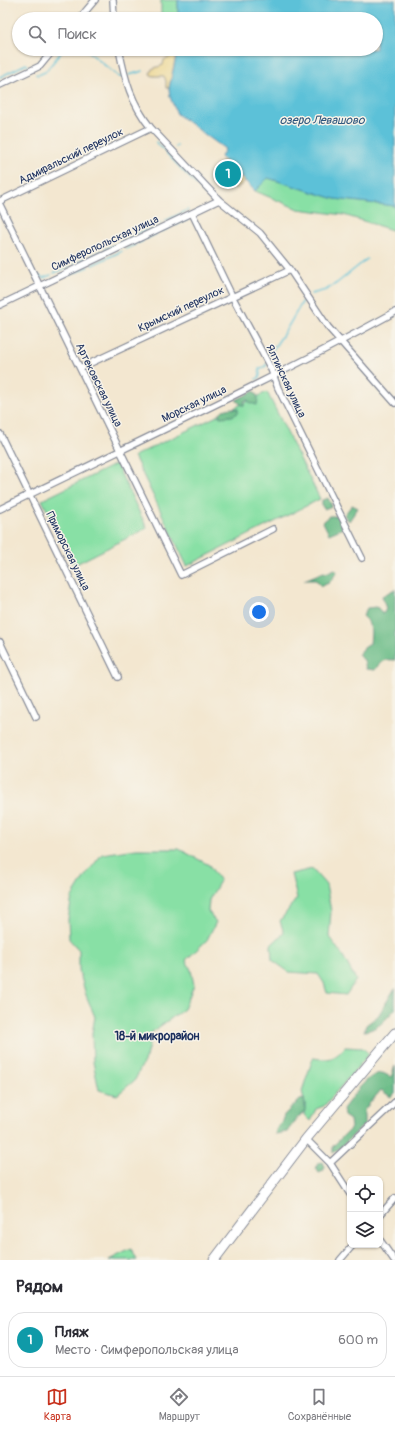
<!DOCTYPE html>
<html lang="ru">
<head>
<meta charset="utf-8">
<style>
	body { margin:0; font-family:Pangolin,sans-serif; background:#f7f7f7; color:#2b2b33 }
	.controls { position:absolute; right:12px; bottom:12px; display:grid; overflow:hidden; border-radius:8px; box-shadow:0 1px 3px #0004 }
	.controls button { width:36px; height:36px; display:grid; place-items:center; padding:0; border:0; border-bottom:1px solid #e1e1e2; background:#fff; color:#2b2b33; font:20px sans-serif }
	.you { position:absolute; left:259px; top:612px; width:14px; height:14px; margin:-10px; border:3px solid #fff; border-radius:50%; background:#1a73e8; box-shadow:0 0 0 6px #1a73e833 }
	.badge { display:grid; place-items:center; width:26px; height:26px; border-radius:50%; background:#c8321e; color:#fff; font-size:13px; font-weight:700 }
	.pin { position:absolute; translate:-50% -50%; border:2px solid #fff; box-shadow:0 1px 4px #0006 }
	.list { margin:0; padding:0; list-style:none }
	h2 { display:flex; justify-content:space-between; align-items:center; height:52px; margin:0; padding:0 16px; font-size:17px }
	h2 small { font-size:13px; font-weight:400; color:#7c7c81 }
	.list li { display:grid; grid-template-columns:26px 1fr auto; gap:12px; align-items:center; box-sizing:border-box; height:56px; margin:0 8px 8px; padding:0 8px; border:1px solid #e1e1e2; border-radius:16px }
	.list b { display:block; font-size:15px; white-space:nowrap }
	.list p { margin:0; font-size:13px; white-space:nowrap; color:#7c7c81 }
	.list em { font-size:13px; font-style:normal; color:#7c7c81 }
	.icon { flex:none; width:22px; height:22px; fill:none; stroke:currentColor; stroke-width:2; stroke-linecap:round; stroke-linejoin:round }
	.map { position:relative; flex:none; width:395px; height:1260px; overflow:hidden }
	.search { position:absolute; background:#fff; box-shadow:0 1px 3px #0004; left:12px; right:12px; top:12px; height:44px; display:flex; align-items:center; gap:10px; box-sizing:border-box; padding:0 14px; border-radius:22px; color:#7c7c81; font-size:15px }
	.sheet { height:116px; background:#fff }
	nav { display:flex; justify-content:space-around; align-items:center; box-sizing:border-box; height:56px; border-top:1px solid #e1e1e2; background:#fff; font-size:11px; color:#7c7c81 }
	nav a { display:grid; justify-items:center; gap:2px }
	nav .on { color:#c8321e }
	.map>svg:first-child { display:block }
	.green { fill:#88e0a5; stroke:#528882 }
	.forest { fill:#6ebe8a; stroke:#447674 }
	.sand { fill:#eeda9e; stroke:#84847e }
	.water { fill:#5bc1d8; stroke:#3b789b }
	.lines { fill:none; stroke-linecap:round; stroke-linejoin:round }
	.stream { stroke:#5bc1d8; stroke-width:1.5 }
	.minor-casing { stroke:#878b97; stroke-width:8 }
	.primary-casing { stroke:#878b97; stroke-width:11 }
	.minor { stroke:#fff; stroke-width:5.5 }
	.primary { stroke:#fff; stroke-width:9 }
	.labels { text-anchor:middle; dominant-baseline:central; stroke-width:3; stroke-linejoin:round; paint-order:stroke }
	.street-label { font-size:11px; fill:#1b2f5e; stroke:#f7f3e8 }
	.water-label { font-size:12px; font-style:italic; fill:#2b547c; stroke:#f7f3e8 }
	.neighbourhood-label { font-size:12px; font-weight:bold; fill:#1b2f5e; stroke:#f7f3e8 }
</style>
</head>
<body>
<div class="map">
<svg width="395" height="1260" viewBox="0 0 395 1260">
	<rect width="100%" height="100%" fill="#f7f3e8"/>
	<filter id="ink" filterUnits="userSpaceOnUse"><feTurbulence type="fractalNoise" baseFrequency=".025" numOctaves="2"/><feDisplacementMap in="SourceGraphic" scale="8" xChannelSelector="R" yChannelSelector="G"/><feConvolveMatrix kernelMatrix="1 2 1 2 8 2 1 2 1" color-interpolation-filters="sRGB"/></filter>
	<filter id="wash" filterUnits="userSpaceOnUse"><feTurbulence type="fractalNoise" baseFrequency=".012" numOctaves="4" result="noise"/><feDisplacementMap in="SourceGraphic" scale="16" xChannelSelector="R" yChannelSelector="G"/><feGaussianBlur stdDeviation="0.9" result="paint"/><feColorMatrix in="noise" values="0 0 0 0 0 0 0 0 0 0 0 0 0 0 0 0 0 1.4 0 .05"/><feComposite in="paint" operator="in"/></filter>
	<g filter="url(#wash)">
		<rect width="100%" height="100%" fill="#f3e7d0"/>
		<path class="green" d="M161,0h17v19h-17z
			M268,178l67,21 60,7v25l-51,-16 -46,-6 -43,-18z
			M267,392l53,107 -133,67 -53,-110z
			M116,464l31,64 -73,37 -32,-65z
			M136,849h43l30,16 11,16 -11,19 -1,11 8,11 -9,18 -21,20 5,10 3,15 -10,24 -32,23 -6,25 -11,23 -18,15 -18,-5 -6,-28 -1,-29 3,-16 -9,-22 -7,-25v-20l-10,-11 -1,-20 4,-22 13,-21 17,-22z
			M312,869l14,16 5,26 -2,26 14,19 13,24 -10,15 -19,-2 -3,-10 -6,-9 -29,-2 -17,-12 -1,-15 13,-12 -4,-12 17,-23 -6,-24z
			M345,1047l18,1 6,6 -45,52 -8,3 -6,12 -6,-6 1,-11 -3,-13 11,-33c16,2 21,2 32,-11z
			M131,1249l6,11h-28z"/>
		<path class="forest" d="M254,391l4,6 -1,8 -7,-2 -2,-3 -4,1v5l-5,-3 -3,-3z
			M231,408l7,1v4l-6,3 -12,1v-4l3,-3z
			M328,498l4,8 -8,3 -2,-3v-6z
			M352,505l6,3 -9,13 -5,-6z
			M330,516h8l5,12 -14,6 -6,-12z
			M335,569l2,3 -8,11 -8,3 -5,-6h-12l20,-8 2,1z
			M395,589v71c-12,-1 -14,1 -20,10l-9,-1 -2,-9 -6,-5 6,-7 6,-4c1,-12 3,-19 -7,-28l4,-8 10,-1 6,7 3,-5 -4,-13z
			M395,988v21c-9,10 -17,21 -31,22l2,-6 12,-9z
			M395,1066v27l-4,4 -10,-7 -17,20 1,5v9l-24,23 -8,6v-7l18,-18 -1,-8 -6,-4 -1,-7c8,-10 24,-36 39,-36 2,0 6,3 9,4z
			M304,1099l1,5v7l-8,7 -10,14 -12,2 1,-4 6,-9 2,-6 16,-15z
			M323,1162l2,5 -2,4 -4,2 -3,-5 2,-5z"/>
		<path class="sand" d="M172,55h4l-7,33h-3v-7l-2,-5h-11l-3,-2 2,-5 11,-4 1,-5 5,-2z
			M224,160l21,21 -9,8 -8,-5 -11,-13c0,-5 2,-9 7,-11z"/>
		<path class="water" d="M178,0h217v206l-60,-7 -67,-21 -13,13 -34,-34 4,-8 -48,-35 -7,-17 -1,-9 9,-39h198v-30h-198z"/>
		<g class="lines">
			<path class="stream" d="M85,49l34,28h2
				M36,74l2,1 7,-3 19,-23
				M129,75l14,-4
				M0,77l26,-13 2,2
				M156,142l53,56
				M176,147l1,-1
				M165,221l23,-11
				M158,224l3,-1
				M175,225l12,-5
				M160,232l11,-5
				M146,239l10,-5
				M118,243l38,-18
				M138,243l5,-2
				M105,249l10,-4
				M126,249l9,-4
				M91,256l11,-5
				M74,264l12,-6
				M92,265l30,-14
				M54,273l16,-7
				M37,275l6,3 8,-3
				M70,275l18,-8
				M311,294l15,-4 11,-7 30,-24
				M267,358l19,-28 18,-31
				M256,379l3,-1 1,-4 -1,-5 7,-3v-2"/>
		</g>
	</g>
	<g filter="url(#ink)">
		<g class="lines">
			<defs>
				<path id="minor" d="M113,0l1,19
					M79,19l16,-19
					M119,49c6,31 12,54 32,79l68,72 41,33 30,37 38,57 67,76
					M0,85l40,-19 14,-17
					M0,201l151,-73
					M0,205l181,370 92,-46
					M192,213l40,83 39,73 7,19 84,170
					M0,305l219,-105
					M80,368l210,-98
					M0,434l118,243
					M0,509c132,-65 266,-126 395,-197
					M0,642l36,75
					M306,1139l24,24 20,31
					M330,1163l65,-61
					M380,1215l15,-17
					M380,1240l14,20
					M340,1260l13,-15"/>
				<path id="primary" d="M214,1260l92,-121 89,-106"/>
			</defs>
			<use href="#minor" class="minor-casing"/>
			<use href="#primary" class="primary-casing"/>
			<use href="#minor" class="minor"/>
			<use href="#primary" class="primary"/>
		</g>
	</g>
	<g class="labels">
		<g class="street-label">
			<text transform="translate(71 156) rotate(-26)">Адмиральский переулок</text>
			<text transform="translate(105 243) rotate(-25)">Симферопольская улица</text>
			<text transform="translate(181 309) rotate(-25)">Крымский переулок</text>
			<text transform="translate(286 381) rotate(65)">Ялтинская улица</text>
			<text transform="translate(99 385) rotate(64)">Артековская улица</text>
			<text transform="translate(194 404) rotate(-26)">Морская улица</text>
			<text transform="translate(68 551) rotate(64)">Приморская улица</text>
		</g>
		<g class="water-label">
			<text x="322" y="120">озеро Левашово</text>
		</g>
		<g class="neighbourhood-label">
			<text x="157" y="1036">18-й микрорайон</text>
		</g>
	</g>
</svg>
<div class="controls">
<button><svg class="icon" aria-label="locate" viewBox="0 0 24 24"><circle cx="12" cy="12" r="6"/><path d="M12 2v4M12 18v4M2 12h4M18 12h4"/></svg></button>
<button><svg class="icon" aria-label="layers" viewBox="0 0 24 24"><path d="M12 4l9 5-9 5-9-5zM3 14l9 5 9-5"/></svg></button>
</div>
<div class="you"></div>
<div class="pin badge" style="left:228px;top:174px;background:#0f9aa8">1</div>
<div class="search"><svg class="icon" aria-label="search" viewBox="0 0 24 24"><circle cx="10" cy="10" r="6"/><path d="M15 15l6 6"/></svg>Поиск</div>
</div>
<section class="sheet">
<h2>Рядом<small></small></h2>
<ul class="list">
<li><span class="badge" style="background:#0f9aa8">1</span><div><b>Пляж</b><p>Место · Симферопольская улица</p></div><em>600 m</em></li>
</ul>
</section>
<nav>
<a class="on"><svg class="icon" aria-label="map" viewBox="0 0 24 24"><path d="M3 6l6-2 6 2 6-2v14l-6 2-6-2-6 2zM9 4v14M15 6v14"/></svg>Карта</a>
<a><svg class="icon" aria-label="directions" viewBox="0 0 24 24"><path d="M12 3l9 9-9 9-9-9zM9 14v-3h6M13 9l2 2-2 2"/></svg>Маршрут</a>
<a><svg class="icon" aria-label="saved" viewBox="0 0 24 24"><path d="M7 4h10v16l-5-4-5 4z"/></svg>Сохранённые</a>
</nav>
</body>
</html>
